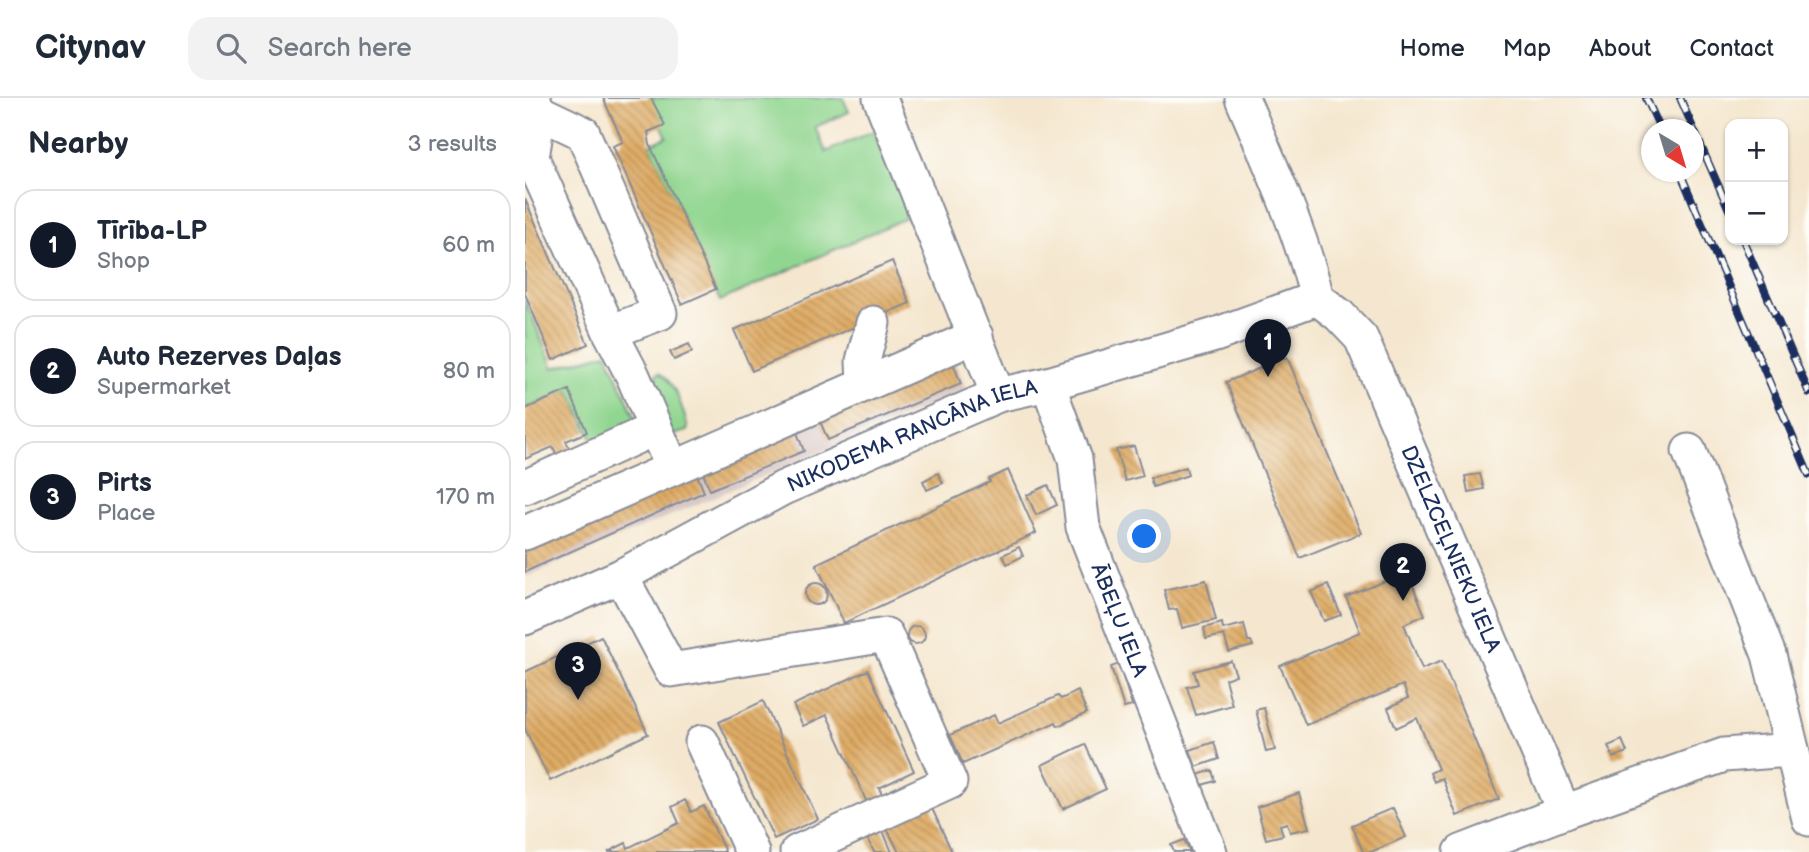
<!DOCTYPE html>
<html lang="en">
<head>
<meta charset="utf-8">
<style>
	body { margin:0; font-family:"Balsamiq Sans",sans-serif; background:#f2f2f3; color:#1f2937 }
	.controls { position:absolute; right:21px; top:21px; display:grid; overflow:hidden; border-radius:14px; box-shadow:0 2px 5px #0004 }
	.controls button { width:63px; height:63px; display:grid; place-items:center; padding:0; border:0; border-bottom:2px solid #e0e1e3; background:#fff; color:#1f2937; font:35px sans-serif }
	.compass { position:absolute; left:1116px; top:21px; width:63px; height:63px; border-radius:50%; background:#fff; box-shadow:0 2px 5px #0004; rotate:142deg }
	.you { position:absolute; left:620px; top:439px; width:24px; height:24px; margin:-18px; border:5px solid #fff; border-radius:50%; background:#1a73e8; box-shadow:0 0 0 10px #1a73e833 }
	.badge { display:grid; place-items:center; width:46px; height:46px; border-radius:50%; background:#111827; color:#fff; font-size:23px; font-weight:700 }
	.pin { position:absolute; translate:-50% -58px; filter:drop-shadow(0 2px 4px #0008) }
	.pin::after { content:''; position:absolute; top:37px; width:24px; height:21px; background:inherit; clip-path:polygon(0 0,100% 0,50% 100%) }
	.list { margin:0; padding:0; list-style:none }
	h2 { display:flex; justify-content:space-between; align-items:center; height:91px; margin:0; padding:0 28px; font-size:30px }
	h2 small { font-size:23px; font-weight:400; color:#747a83 }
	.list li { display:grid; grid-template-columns:46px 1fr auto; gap:21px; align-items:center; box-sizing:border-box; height:112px; margin:0 14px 14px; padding:0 14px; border:2px solid #e0e1e3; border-radius:21px }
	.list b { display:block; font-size:26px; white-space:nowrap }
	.list p { margin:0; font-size:23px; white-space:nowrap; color:#747a83 }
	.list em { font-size:23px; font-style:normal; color:#747a83 }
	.icon { flex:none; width:38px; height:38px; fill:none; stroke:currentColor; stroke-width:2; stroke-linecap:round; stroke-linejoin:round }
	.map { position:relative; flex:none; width:1284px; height:754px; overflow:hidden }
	header { display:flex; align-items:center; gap:42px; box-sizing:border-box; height:98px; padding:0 35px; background:#fff; border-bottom:2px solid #e0e1e3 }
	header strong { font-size:33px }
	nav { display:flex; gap:38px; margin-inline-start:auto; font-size:24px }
	.search { width:490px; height:63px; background:#f2f2f3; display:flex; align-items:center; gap:18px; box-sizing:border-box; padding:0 24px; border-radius:21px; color:#747a83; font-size:26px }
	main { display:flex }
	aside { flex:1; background:#fff }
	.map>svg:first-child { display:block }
	.industrial { fill:#d1bfbe }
	.grass { fill:#91d690; stroke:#568277; stroke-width:2 }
	.building { fill:url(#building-back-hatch) }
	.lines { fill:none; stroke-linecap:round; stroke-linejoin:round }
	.minor-casing { stroke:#888b96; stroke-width:37 }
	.minor { stroke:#fff; stroke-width:33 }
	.rail-casing { stroke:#1b2f5e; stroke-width:8 }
	.rail { stroke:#fdfcf7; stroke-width:5; stroke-dasharray:16; stroke-linecap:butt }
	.labels { text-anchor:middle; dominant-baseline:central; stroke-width:6; stroke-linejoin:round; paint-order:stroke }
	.street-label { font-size:21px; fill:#1b2f5e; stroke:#fdfcf7 }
</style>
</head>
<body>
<header>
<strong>Citynav</strong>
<div class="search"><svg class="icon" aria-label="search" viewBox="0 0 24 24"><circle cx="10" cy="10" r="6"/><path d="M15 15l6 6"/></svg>Search here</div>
<nav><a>Home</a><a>Map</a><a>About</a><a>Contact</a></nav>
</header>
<main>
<aside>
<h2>Nearby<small>3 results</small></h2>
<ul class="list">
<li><span class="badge">1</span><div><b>Tīrība-LP</b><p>Shop</p></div><em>60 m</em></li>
<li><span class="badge">2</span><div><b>Auto Rezerves Daļas</b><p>Supermarket</p></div><em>80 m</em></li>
<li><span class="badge">3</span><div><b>Pirts</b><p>Place</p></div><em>170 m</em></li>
</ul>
</aside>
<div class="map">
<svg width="1284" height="754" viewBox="0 0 1284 754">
	<defs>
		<pattern id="building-back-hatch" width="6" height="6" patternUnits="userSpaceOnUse" patternTransform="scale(1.75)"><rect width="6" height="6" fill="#dfab64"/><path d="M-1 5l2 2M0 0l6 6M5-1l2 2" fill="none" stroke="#b48c56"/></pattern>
	</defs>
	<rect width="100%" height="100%" fill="#fdfcf7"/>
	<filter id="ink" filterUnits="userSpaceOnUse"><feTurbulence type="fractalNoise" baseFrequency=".0143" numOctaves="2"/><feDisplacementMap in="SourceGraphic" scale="14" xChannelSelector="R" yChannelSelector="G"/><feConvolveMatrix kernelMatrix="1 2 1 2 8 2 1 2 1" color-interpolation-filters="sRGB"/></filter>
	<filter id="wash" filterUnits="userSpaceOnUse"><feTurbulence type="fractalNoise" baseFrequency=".00686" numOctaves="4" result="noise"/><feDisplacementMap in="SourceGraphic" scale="28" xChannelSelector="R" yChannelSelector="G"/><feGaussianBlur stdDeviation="1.57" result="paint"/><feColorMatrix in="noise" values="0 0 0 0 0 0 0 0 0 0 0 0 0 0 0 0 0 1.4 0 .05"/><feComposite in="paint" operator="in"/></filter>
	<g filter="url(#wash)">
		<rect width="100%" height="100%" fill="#f5e7cf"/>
		<path class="industrial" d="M429,263l13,29 -442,187v-35z"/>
		<path class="grass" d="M124,0h194l6,14 -34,15 11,25 47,-21 37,85 -190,85 -70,-156 17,-8z
			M0,202l28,68 54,-15 32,73 -45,16 -25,-52 -44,19z
			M134,275c18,10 23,36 29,54l-1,4 -14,4 -25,-49 5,-9z"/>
		<g id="blocks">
			<path class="building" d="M78,0h48l14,27 -17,7 2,13 66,144 -34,15 -69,-158 10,-4z
				M0,101l63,145 -35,16 -28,-66z
				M367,163l18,42 -158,68 -18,-41z
				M164,246l3,8 -18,8 -4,-8z
				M762,259l74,176 -61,25 -74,-176z
				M428,265l8,21 -133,56 -9,-21z
				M44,292l18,42 -21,9 4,9 -11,10 -6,-13 -28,12v-50z
				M271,332l8,21 -94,39 -9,-21z
				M609,348l9,30 -18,5 -9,-31z
				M661,369l2,8 -35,12 -3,-9z
				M170,372l9,22 -179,80v-26z
				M483,372l28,63 -192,90 -28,-59 174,-82 -1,-3z
				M413,375l5,10 -16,7 -4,-9z
				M955,376l4,15 -16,3 -3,-16z
				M523,387l9,20 -21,10 -9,-20z
				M494,449l4,9 -16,8 -4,-9z
				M882,474l18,43 -21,9 18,45 20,-8 57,138 -42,17 -15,-38 -8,4 -4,-9 8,-4 -21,-51 -21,10 -8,-20 20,-10 -5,-13 -97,40 -26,-59 80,-34 -14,-35z
				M681,482l10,40 -34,8 -5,-19 -8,1 -5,-20z
				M280 496a11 11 0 1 1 22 0a11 11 0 1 1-22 0Z
				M803,487l13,30 -17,6 -13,-29z
				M697,525l1,6 21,-5 4,17h3l2,5 -24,6 -5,-17 -18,4 -2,-11z
				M382 537a9 9 0 1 1 18 0a9 9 0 1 1-18 0Z
				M76,538l47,98 -98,47 -25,-52v-57z
				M706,563l5,14 -11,4 7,26 -36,10 -9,-28 11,-3 -4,-13z
				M594,566l13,42 -8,2 -13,-41z
				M343,572l46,101 -35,17 6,13 -16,6 -42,-92 -24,11 -10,-21z
				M553,593l9,22 -29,13 -2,-4 -93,42 -13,-29 44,-20 4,8 60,-27 3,3z
				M238,603l55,118 -44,20 -55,-117z
				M739,610l11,42 -9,2 -10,-42z
				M1097,642l5,12 -14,6 -5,-12z
				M689,644l5,17 -23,8 -6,-17z
				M560,646l21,45 -43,20 -21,-44z
				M687,672l3,11 -16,5 -4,-10z
				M774,695l10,35 -19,4 -3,-9 -7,2 3,10 -17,4 -9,-32z
				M160,702l6,12 13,-6 21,46h-117l18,-9 2,5 51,-25 -7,-16z
				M404,704l23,50h-53l-13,-25z
				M868,710l13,29 -35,15h-8l-11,-27z
				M357,731l10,23h-18l-8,-16z
				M659,742l6,12h-16l-3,-7z"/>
		</g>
	</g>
	<g filter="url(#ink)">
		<use href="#blocks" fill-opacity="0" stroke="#888b96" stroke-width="2"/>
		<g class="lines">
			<defs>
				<g id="minor">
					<path d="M8,0l6,14 -7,46 78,174 23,44 39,91"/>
					<path d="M355,0l118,297"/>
					<path d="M717,0c28,66 58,131 75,200"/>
					<path d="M14,14l44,21 77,180 -50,19"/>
					<path id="s1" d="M792,200l22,17 22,23 203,474"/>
					<path d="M339,286l-1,-23 10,-38"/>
					<path id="s2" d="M523,286l27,75 8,68 127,325"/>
					<path d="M1164,353l80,204 40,164"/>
					<path d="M0,389l129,-58"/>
					<path d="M0,435l451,-197"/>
					<path d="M96,478l50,94 215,-35 64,147 -153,70"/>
					<path id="s3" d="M0,520l96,-42 162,-88 215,-93 50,-11 167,-49 102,-37"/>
					<path d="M177,644l50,110"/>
					<path d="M936,754l103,-40 160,-57 68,-5"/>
				</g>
			</defs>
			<use href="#minor" class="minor-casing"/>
			<use href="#minor" class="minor"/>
			<defs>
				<path id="rail" d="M1121,0l15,32
					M1155,0l50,114
					M1155,74l129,303
					M1218,142l66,153"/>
			</defs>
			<use href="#rail" class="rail-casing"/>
			<use href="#rail" class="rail"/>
		</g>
	</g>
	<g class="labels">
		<g class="street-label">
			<text stroke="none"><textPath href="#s3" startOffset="429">NIKODEMA RANCĀNA IELA</textPath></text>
			<text stroke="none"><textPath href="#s1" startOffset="289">DZELZCEĻNIEKU IELA</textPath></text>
			<text stroke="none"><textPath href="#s2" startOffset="248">ĀBEĻU IELA</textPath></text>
		</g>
	</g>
</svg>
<div class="controls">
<button>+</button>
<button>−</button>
</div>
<svg class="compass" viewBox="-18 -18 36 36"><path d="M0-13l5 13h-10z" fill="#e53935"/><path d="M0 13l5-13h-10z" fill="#747a83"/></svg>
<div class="you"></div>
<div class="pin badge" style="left:743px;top:279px">1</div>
<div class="pin badge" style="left:878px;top:503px">2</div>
<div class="pin badge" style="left:53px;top:602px">3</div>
</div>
</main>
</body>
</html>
